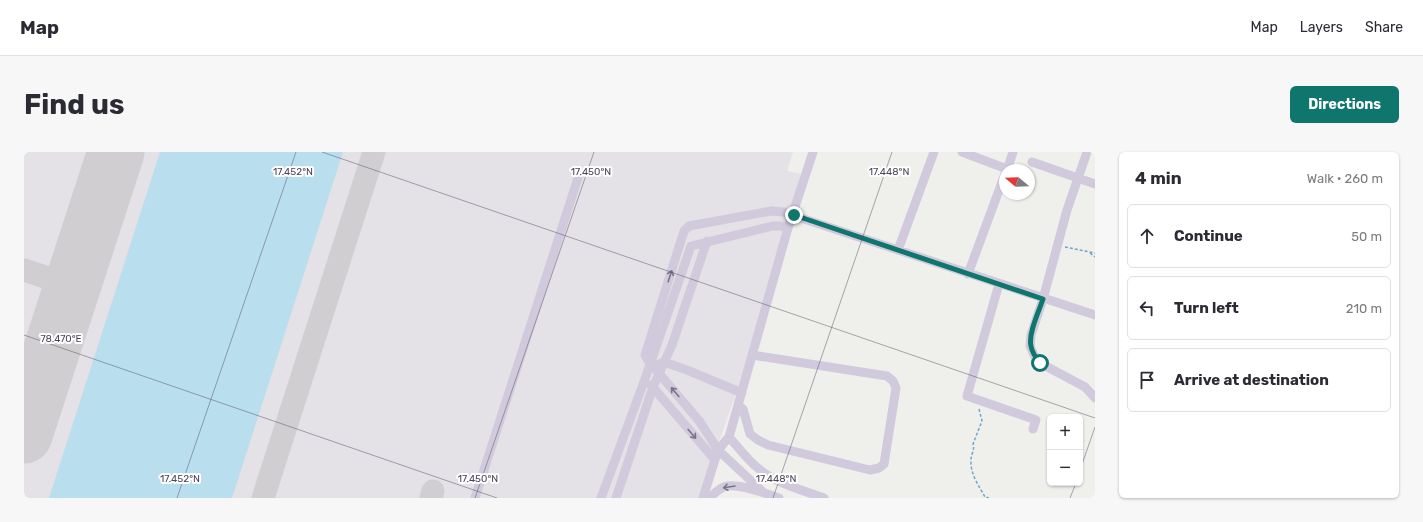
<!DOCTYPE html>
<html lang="en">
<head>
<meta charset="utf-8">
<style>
	body { margin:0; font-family:Rubik,sans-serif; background:#f7f7f7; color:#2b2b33 }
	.controls { position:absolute; right:12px; bottom:12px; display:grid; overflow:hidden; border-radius:6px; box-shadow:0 1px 3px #0004 }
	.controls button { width:36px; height:36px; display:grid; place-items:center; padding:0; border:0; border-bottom:1px solid #e1e1e2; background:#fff; color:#2b2b33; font:20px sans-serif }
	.compass { position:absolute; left:975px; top:12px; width:36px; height:36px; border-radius:50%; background:#fff; box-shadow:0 1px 3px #0004; rotate:289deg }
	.stop { position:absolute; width:12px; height:12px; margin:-9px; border:3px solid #0f766e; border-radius:50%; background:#fff }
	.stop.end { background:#0f766e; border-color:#fff; box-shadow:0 1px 4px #0008 }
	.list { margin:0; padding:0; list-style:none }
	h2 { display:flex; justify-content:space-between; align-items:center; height:52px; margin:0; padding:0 16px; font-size:17px }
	h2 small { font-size:13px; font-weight:400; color:#7c7c81 }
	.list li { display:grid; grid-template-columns:26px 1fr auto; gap:12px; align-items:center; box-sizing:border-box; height:64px; margin:0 8px 8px; padding:0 8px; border:1px solid #e1e1e2; border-radius:6px }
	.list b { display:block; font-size:15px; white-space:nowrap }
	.list em { font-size:13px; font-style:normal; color:#7c7c81 }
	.icon { flex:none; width:22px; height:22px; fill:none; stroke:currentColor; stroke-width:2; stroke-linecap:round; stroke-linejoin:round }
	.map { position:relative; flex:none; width:1071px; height:346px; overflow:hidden; border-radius:6px }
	header { display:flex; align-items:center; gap:24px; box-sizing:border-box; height:56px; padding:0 20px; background:#fff; border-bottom:1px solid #e1e1e2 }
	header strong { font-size:19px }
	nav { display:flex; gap:22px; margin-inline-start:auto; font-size:14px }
	.intro { display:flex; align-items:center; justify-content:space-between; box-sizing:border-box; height:96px; padding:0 24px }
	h1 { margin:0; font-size:28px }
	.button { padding:10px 18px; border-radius:6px; background:#0f766e; color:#fff; font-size:14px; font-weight:700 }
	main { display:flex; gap:24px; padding:0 24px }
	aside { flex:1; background:#fff; border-radius:6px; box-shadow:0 1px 3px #0004 }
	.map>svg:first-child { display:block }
	.airport { fill:#e4e1e7 }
	.green { fill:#b9deee }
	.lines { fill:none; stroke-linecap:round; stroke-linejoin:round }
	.taxiway { stroke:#d1ced2; stroke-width:23 }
	.runway { stroke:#d1ced2; stroke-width:57 }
	.path { stroke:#71a6cc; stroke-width:1.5; stroke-dasharray:3 2; stroke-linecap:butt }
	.minor { stroke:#d1cadd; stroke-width:9 }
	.minor-bridge { stroke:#d1cadd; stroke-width:9 }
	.oneway { stroke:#7b7387 }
	.route { stroke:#0f766e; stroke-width:5 }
	.ticks { fill:none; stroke:#4c4459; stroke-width:1; stroke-opacity:0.45 }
	.ticks-label { font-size:10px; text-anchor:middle; fill:#4c4459; stroke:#fff; stroke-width:4; stroke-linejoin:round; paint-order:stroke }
</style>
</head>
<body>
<header>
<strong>Map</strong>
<nav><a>Map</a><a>Layers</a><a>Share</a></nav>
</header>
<div class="intro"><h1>Find us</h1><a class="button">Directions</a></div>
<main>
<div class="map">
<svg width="1071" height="346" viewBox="0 0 1071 346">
	<rect width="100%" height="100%" fill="#efefec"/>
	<path class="airport" d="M0,0h769l-6,19 14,3 -58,200 -44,124h-675z"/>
	<path class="green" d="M136,0h183l-111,346h-183z"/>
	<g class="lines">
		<path class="taxiway" d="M0,118l48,16
			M239,346l111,-346
			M407,346l2,-7"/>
		<path class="runway" d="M0,283l92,-283"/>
		<path class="path" d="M1041,95l30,6
			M1066,101l5,4
			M955,257l3,12 -9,23c2,6 -2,10 -2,16 -1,14 8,26 14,37l4,1"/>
		<path class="minor" d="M938,0l45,17
			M1063,0l-20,58 -24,89 -12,36 -1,11 4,9 6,8 45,24 10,11
			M1008,10l63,22
			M983,18l6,-18
			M747,59l12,1 312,103
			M874,98l36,-98
			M944,122l37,-100
			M975,132l-32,112 69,24 -3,9
			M635,212l5,-2 23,8 55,23
			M627,233l64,75
			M715,254l4,3 7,25 8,6 10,5 102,25 9,-2 5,-4 12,-76 -3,-7 -6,-5 -135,-21
			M676,270l18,28 45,42
			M705,285c10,11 18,23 30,32 18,15 44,21 65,29
			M451,346l103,-320
			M577,346l44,-119 46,-133 82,-20h7l8,2
			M592,346l37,-111 19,-42 35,-104
			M679,346l15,-48 11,-13 59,-209 25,-76
			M685,346c5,-4 11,-11 18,-12 14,-2 38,7 52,12"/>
		<path class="minor-bridge" d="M676,270l-53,-63 -2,-4 39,-124 5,-5 82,-15"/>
	</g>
	<defs><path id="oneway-shaft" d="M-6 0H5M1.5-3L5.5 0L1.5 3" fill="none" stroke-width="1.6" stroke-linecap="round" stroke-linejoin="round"/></defs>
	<g class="oneway">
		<use href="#oneway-shaft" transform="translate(646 124) rotate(-72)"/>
		<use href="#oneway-shaft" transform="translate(651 240) rotate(-130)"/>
		<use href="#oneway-shaft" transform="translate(668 282) rotate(50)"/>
		<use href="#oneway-shaft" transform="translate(705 335) rotate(171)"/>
	</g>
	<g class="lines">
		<path class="route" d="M770,63l249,84c-4,12 -15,35 -12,47 1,7 5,12 9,17"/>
	</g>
	<path class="ticks" d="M298,0l773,266M0,183l473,163M1056,318l15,-43M153,346l119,-346M451,346l119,-346M749,346l119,-346M1046,346l6,-15"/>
	<g class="ticks-label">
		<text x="269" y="23">17.452°N</text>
		<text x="567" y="23">17.450°N</text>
		<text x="865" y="23">17.448°N</text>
		<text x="37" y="190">78.470°E</text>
		<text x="156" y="330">17.452°N</text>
		<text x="454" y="330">17.450°N</text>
		<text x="752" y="330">17.448°N</text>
	</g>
</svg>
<div class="controls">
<button>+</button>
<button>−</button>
</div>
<svg class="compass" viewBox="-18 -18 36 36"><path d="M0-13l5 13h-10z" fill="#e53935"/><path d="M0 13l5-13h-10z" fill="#7c7c81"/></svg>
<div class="stop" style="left:1016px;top:211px"></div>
<div class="stop end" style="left:770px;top:63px"></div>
</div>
<aside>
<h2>4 min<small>Walk · 260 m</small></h2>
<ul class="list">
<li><svg class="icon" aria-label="ahead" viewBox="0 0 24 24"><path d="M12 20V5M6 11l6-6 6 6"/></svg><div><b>Continue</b></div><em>50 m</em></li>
<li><svg class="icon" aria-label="left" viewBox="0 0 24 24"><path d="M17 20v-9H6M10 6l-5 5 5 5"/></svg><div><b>Turn left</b></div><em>210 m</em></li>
<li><svg class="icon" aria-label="arrive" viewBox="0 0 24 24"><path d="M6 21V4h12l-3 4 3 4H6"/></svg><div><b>Arrive at destination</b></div></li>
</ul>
</aside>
</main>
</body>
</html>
